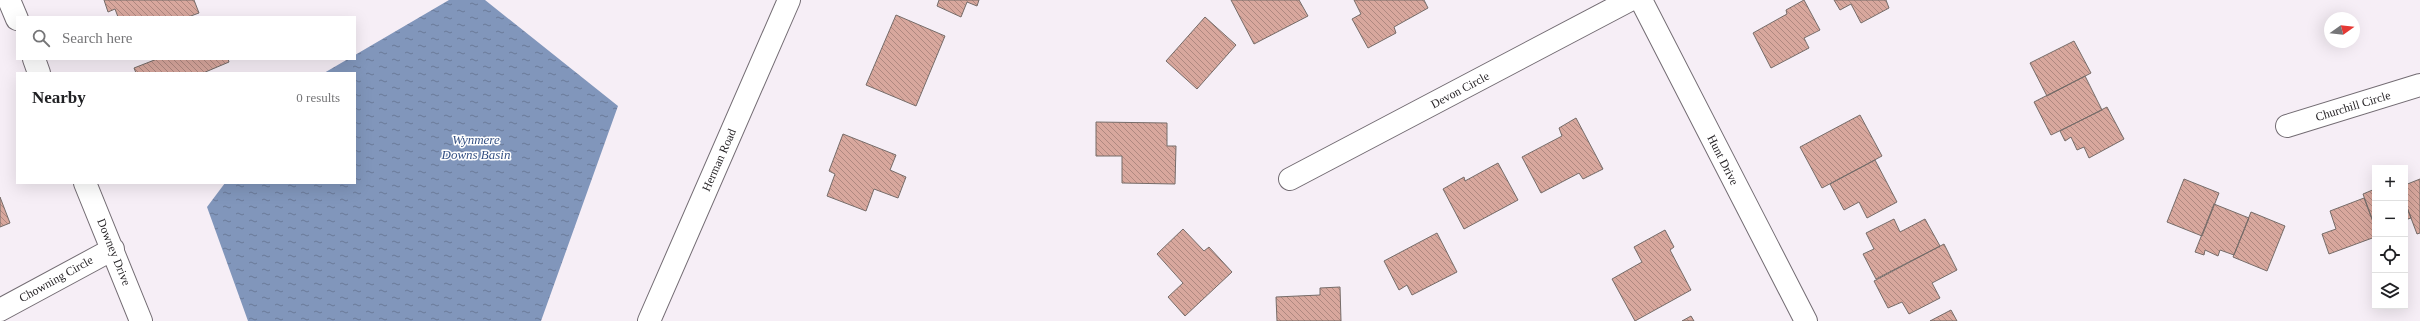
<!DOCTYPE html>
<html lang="en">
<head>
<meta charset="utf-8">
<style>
	body { margin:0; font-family:"Times New Roman",serif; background:#f2f2f2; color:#202124 }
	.controls { position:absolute; right:12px; bottom:12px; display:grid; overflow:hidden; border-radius:0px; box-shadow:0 4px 16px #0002 }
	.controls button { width:36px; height:36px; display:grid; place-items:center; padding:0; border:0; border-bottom:1px solid #e0e0e0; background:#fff; color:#202124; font:20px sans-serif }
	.compass { position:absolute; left:2324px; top:12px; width:36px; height:36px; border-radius:50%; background:#fff; box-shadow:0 4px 16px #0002; rotate:75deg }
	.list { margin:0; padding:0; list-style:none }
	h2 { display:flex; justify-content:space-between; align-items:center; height:52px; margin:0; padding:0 16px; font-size:17px }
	h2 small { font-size:13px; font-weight:400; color:#757577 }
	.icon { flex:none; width:22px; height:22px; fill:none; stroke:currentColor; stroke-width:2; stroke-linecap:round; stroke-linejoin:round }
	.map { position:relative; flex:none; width:2420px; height:321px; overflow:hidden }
	.search { position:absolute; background:#fff; box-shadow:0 4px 16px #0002; left:16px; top:16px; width:340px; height:44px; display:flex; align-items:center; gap:10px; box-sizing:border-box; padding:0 14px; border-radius:0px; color:#757577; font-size:15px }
	.panel { position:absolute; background:#fff; box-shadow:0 4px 16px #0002; left:16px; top:72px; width:340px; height:112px; border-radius:0px }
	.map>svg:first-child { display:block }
	.water { fill:url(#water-ripples) }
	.building { fill:url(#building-back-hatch); stroke:#766c69 }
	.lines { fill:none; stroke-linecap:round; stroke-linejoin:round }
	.street-casing { stroke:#736c73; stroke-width:24 }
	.secondary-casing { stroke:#736c73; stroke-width:24 }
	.street { stroke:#fff; stroke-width:22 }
	.secondary { stroke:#fff; stroke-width:22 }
	.labels { text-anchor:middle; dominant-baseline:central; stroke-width:3; stroke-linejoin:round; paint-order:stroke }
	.street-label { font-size:12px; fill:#272427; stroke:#fff }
	.water-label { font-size:13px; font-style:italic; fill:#355184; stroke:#fff }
</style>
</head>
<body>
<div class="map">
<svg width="2420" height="321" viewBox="0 0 2420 321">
	<defs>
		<pattern id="water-ripples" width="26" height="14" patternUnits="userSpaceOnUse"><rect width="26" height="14" fill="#8196bb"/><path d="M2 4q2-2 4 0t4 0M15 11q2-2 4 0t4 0" fill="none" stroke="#6a7a98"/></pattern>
		<pattern id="building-back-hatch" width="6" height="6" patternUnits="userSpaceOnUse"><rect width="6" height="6" fill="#d8a79d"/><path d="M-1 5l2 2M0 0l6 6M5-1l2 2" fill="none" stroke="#af8880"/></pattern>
	</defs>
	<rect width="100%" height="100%" fill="#f6eef6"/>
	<path class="water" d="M449,0h36l133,106 -77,215h-293l-41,-114 18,-24h130v-110h-31l24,-14h7v-4z"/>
	<path class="building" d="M104,0h90l5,13 -11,4h-70l-3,-8 -7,3z
		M939,0h40l-2,6 -10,-4 -6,15 -24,-11z
		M1231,0h68l9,16 -54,28z
		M1354,0h70l4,8 -34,19 2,6 -28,15 -16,-29 9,-5z
		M1804,0l16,30 -16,8 5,10 -38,20 -18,-35 34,-19 -1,-4z
		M1834,0h52l3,8 -28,15 -10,-19 -11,6z
		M896,15l49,21 -29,70 -50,-21z
		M1205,17l31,28 -39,44 -31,-28z
		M2074,41l17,32 -44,23 -17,-33z
		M157,59h71l1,3 -26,11h-67l-2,-5z
		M2085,76l17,34 -51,25 -17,-33z
		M2107,107l17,32 -35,19 -5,-11 -7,3 -6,-13 -6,4 -5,-10z
		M1860,115l22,41 -60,32 -22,-41z
		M1576,118l27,51 -20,10 -4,-6 -38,20 -19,-36 40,-21 -3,-8z
		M1096,122l71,1v23h9l-1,38 -53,-1v-27h-26z
		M843,134l53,21 -6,15 16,7 -8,21 -24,-9 -8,22 -39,-15 8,-22 -6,-3z
		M1875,160l22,42 -30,16 -8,-16 -15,8 -14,-26z
		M1498,163l20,37 -54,29 -21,-40 21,-12 1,4z
		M2184,179l35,14 -17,43 -35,-14z
		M2420,179v54l-3,1 -12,-32v-17z
		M2375,189v38l-12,-33z
		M0,197l10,26 -10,4z
		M2364,198l11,29v10l-46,17 -7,-20 14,-5 -6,-18z
		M2405,202l6,16 -6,2z
		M2214,204l35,14 -15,37 -14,-5 -2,6 -13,-6 -1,5 -9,-3z
		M2251,212l34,14 -18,45 -34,-14z
		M1894,219l6,13 25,-13 15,27 -64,33 -13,-25 11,-5 -8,-16z
		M1183,229l21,22 5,-4 23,25 -47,44 -17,-19 15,-14 -26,-29z
		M1665,230l9,17 -4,3 21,40 -56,31 -23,-42 30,-17 -8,-15z
		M1437,233l20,39 -45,23 -5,-10 -8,5 -15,-29z
		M1944,244l13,26 -25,13 8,15 -31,16 -7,-12 -14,6 -14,-27z
		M1340,287l1,34h-64l-1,-24 44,-2v-7z
		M1951,310l6,11h-27z
		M1691,316l3,5h-12z"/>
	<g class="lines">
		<defs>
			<path id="street" d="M9,0l8,19
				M1641,0l165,321
				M34,59l5,14
				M2287,126l133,-41
				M1290,179l340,-179
				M85,183l56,138
				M0,310l113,-61"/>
			<path id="secondary" d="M649,321l140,-321"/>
		</defs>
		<use href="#street" class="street-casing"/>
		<use href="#secondary" class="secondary-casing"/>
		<use href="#street" class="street"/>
		<use href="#secondary" class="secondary"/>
	</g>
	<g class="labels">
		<g class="street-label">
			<text transform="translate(1460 90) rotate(-28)">Devon Circle</text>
			<text transform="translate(2353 106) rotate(-17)">Churchill Circle</text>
			<text transform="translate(719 160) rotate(-66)">Herman Road</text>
			<text transform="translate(1723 160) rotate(63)">Hunt Drive</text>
			<text transform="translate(114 252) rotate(68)">Downey Drive</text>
			<text transform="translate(56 279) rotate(-29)">Chowning Circle</text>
		</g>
		<g class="water-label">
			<text x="476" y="139">Wynmere<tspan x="476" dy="15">Downs Basin</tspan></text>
		</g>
	</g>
</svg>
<div class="controls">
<button>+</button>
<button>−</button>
<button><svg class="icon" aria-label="locate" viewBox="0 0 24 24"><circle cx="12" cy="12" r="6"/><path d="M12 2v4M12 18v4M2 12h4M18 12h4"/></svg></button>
<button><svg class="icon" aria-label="layers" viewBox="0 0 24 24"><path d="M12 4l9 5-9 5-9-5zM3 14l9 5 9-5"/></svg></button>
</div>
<svg class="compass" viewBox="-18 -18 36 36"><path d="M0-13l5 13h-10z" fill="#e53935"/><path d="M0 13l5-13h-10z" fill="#757577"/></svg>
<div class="search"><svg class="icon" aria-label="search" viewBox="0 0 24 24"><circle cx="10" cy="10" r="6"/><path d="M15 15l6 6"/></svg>Search here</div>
<section class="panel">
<h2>Nearby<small>0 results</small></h2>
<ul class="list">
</ul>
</section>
</div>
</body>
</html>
